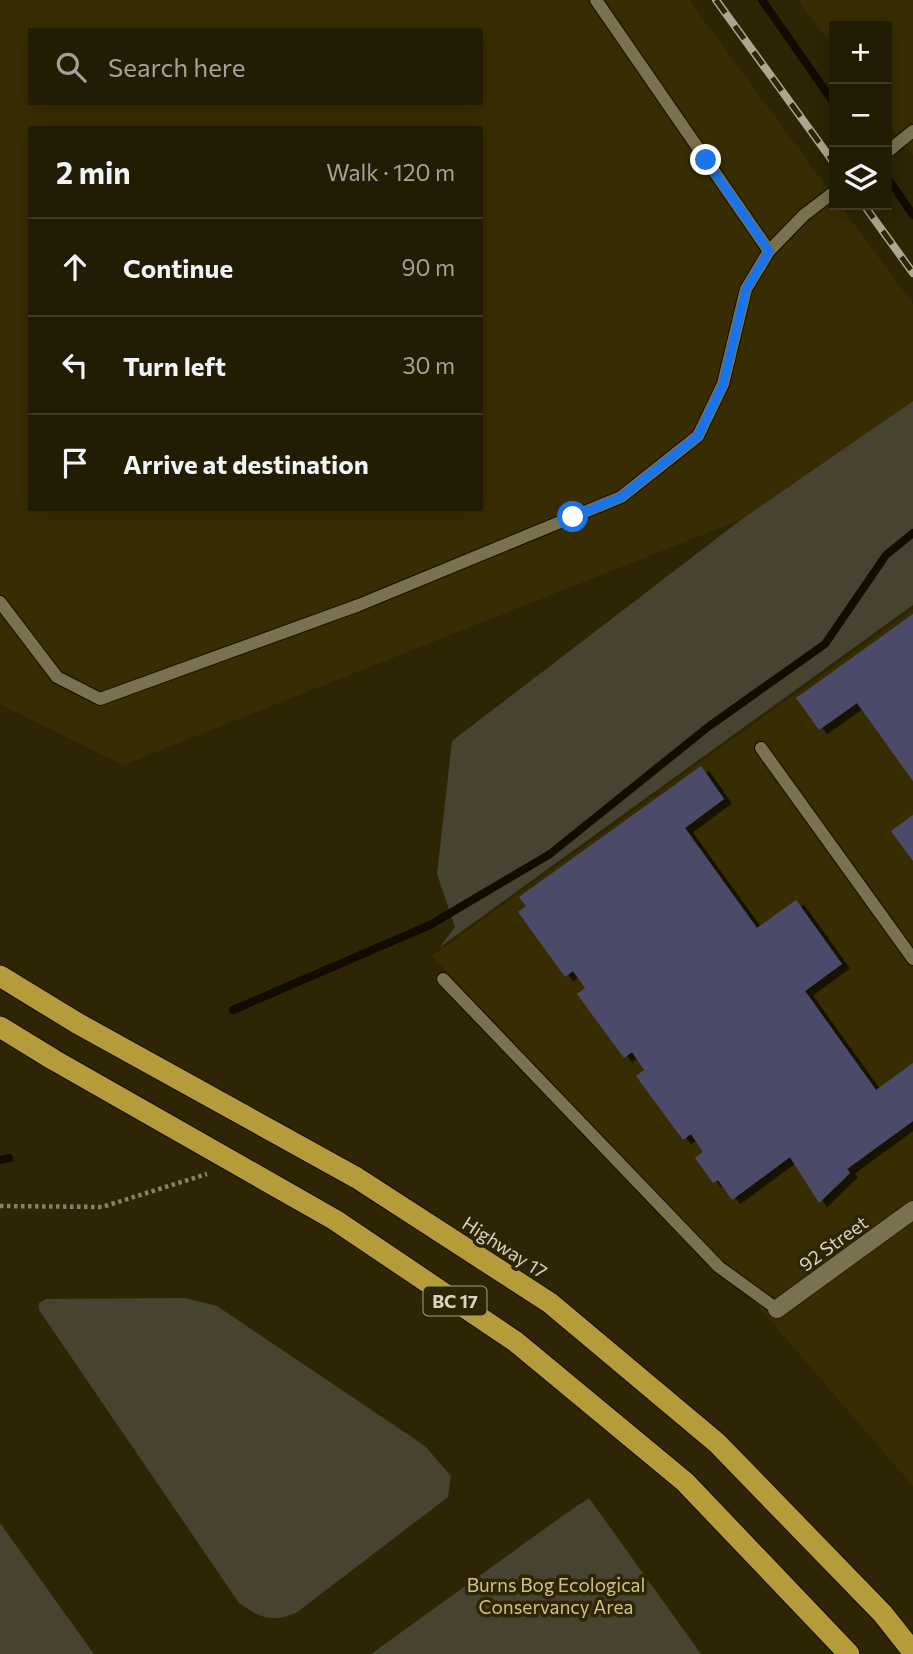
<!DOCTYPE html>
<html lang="en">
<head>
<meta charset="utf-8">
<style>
	body { margin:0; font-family:Commissioner,sans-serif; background:#2e2913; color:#f1f3f6 }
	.controls { position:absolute; right:21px; top:21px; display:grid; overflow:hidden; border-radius:0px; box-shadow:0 4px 18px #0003 }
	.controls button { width:63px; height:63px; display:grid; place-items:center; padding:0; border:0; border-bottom:2px solid #3f3a26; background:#221c04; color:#f1f3f6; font:35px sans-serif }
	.stop { position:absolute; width:21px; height:21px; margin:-16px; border:5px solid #1a73e8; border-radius:50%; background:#fff }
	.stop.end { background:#1a73e8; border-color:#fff; box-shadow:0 2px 7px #0008 }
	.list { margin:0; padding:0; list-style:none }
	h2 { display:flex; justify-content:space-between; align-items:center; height:91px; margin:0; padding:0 28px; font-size:30px }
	h2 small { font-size:23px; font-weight:400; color:#a2a19a }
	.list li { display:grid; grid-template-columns:46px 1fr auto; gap:21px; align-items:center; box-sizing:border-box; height:98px; padding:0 28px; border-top:2px solid #3f3a26 }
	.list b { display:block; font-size:26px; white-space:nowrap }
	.list em { font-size:23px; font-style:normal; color:#a2a19a }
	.icon { flex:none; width:38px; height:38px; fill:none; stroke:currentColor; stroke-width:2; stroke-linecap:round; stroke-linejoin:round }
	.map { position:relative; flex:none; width:913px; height:1654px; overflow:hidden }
	.search { position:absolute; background:#221c04; box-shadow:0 4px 18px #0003; left:28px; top:28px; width:455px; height:77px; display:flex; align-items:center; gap:18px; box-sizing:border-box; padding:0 24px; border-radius:0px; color:#a2a19a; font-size:26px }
	.panel { position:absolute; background:#221c04; box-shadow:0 4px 18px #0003; left:28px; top:126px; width:455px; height:385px; border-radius:0px }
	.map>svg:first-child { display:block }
	.built { fill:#382d02; fill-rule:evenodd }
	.green { fill:#484330 }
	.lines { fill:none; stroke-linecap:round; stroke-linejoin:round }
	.stream { stroke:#110b00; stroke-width:8 }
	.building { fill:#4b4c69; filter:url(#shadow) }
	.service-casing { stroke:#140e00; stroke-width:14 }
	.minor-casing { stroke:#140e00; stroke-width:19 }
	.motorway-casing { stroke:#140e00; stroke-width:23 }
	.path { stroke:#878067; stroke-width:4.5; stroke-dasharray:3.5 3.5; stroke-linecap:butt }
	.service { stroke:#7a7150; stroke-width:12 }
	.minor { stroke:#7a7150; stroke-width:18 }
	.motorway { stroke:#b59b39; stroke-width:21 }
	.rail-casing { stroke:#ada791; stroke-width:8 }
	.rail { stroke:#2e2505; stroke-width:5; stroke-dasharray:16; stroke-linecap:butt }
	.route { stroke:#1a73e8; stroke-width:9 }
	.labels { text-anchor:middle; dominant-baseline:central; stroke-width:7; stroke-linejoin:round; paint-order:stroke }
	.shield { fill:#2e2505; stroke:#a59f89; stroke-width:2 }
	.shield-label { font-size:18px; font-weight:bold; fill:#d8d3c1 }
	.street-label { font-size:19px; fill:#d8d3c1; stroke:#2e2505 }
	.park-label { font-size:19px; fill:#d0c086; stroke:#2e2505 }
</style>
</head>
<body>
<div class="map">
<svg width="913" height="1654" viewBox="0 0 913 1654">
	<defs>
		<filter id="shadow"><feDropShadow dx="8" dy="4.5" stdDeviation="0" flood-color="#0009"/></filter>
	</defs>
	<rect width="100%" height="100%" fill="#2e2505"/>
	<path class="built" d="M0,0h689l145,197v8h6l73,99v97l-171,118 -619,246 -123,-61zM30,30h451v73h-451zM30,128h451v381h-451z
		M798,0h115v156l-26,-35v-95h-53v23z
		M913,609v877l-200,-232 -281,-298z"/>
	<path class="green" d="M913,401v204l-473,342 15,-20 -18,-53 15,-133 290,-222z
		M185,1298l32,8 208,140 26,30 -3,21 -152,116c-26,10 -35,5 -57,-10l-200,-293v-7l7,-4z
		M589,1498l112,156h-330l197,-142z
		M0,1523l94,131h-94z"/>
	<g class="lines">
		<path class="stream" d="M762,0l72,103
			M887,177l26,38
			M233,1010l197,-85 120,-71 158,-127 117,-83 61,-89 27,-22
			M0,1160l9,-2"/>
	</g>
	<path class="building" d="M913,614v167l-56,-78 -38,27 -23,-32z
		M701,766l23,33 -39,29 72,100 39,-28 46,64 -37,27 71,99 37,-27v58l-66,48 3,4 -31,30 -29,-46 -58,43 -14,-20 -5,3 -18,-25 8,-6 -12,-18 -8,6 -47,-64 8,-6 -12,-18 -8,6 -47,-64 8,-6 -12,-17 -8,6 -47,-65 8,-6 -7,-9z
		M913,815v46l-22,-30z"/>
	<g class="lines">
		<defs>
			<path id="service" d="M596,0l173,251
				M887,152l26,-21
				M0,602l57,75 43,22 259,-94 262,-108 77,-61 25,-52 23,-95 23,-38 35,-36 30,-23
				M761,748l152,211
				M443,979l276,288 58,42"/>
			<path id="minor" d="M777,1309l136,-99"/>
			<path id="motorway" d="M0,976l77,47 280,155 193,125 167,140 166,171 30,38
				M0,1027l54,33 281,160 181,122 169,140 164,172"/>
		</defs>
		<use href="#service" class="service-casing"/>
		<use href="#minor" class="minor-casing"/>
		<use href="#motorway" class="motorway-casing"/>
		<path class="path" d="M0,1206l102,1 105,-33"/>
		<use href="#service" class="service"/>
		<use href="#minor" class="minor"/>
		<use href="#motorway" class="motorway"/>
		<defs>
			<path id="rail" d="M716,0l118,163
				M864,205l49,68"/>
		</defs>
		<use href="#rail" class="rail-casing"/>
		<use href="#rail" class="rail"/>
	</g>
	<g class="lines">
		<path class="route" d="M573,517l48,-20 77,-61 25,-52 23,-95 23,-38 -63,-91"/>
	</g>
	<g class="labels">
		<rect class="shield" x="423.5" y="1286.5" width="63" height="29" rx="5"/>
		<g class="shield-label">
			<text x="455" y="1301">BC 17</text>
		</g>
		<g class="street-label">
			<text transform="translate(833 1243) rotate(-36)">92 Street</text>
			<text transform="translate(505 1247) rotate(33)">Highway 17</text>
		</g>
		<g class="park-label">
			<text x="556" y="1584">Burns Bog Ecological<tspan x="556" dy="22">Conservancy Area</tspan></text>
		</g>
	</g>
</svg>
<div class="controls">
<button>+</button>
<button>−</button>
<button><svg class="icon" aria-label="layers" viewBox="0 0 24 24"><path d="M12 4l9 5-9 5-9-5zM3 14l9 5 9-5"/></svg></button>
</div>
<div class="stop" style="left:573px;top:517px"></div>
<div class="stop end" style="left:706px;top:160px"></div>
<div class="search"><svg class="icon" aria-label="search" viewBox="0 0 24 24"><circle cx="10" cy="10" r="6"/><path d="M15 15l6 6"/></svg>Search here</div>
<section class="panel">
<h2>2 min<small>Walk · 120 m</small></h2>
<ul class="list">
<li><svg class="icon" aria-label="ahead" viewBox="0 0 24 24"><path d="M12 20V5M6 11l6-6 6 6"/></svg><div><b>Continue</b></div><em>90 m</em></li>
<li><svg class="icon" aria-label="left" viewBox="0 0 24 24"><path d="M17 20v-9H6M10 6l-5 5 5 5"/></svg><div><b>Turn left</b></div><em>30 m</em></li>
<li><svg class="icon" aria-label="arrive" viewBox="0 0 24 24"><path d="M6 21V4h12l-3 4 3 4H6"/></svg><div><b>Arrive at destination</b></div></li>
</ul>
</section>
</div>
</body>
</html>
